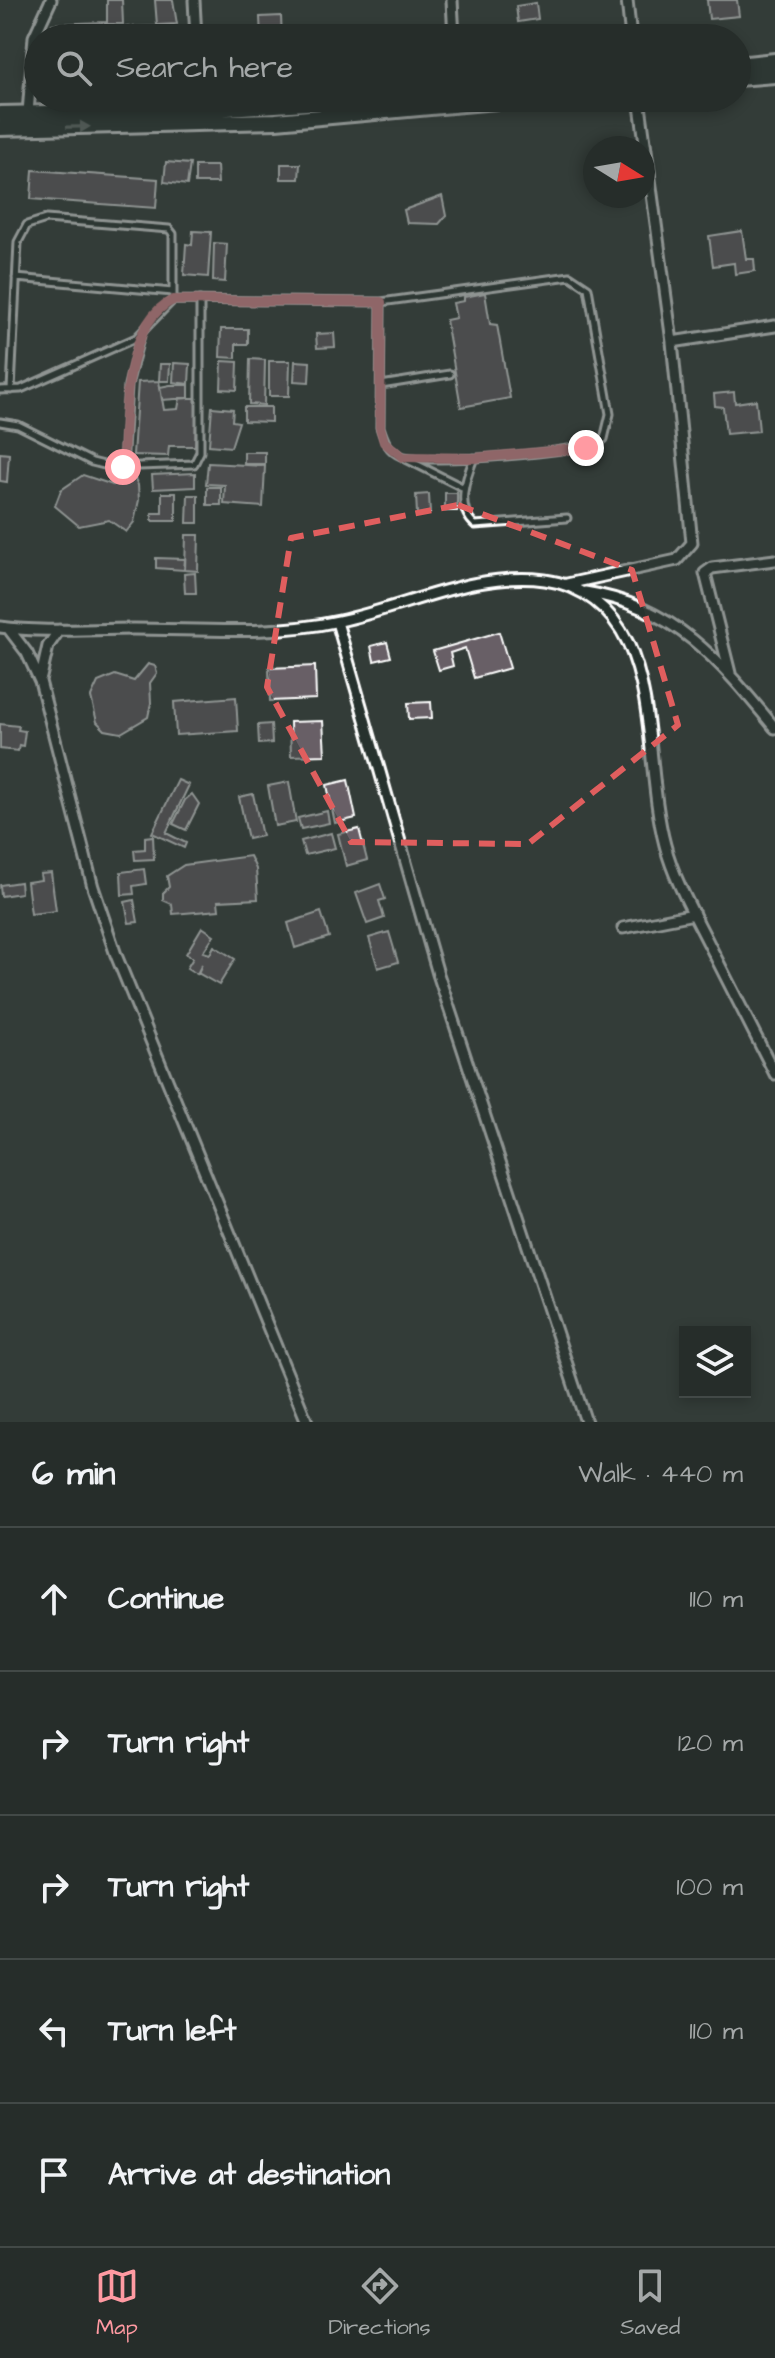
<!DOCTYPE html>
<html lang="en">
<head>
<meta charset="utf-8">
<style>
	body { margin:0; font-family:"Architects Daughter",sans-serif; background:#323936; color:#f1f3f6 }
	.controls { position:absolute; right:24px; bottom:24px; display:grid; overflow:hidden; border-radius:0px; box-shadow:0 4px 12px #0003 }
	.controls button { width:72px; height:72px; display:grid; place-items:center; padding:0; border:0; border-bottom:2px solid #424947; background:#262d2a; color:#f1f3f6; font:40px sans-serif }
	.compass { position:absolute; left:583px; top:136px; width:72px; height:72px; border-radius:50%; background:#262d2a; box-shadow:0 4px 12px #0003; rotate:101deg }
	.stop { position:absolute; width:24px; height:24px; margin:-18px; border:6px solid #ff9aa2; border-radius:50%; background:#fff }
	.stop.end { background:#ff9aa2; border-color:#fff; box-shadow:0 2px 8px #0008 }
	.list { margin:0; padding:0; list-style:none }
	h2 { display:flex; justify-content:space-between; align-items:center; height:104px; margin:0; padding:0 32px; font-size:34px }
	h2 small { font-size:26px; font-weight:400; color:#a4a8a8 }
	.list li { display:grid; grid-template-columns:52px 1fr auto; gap:24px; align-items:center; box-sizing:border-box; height:144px; padding:0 32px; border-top:2px solid #424947 }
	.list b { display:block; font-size:30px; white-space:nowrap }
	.list em { font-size:26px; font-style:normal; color:#a4a8a8 }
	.icon { flex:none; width:44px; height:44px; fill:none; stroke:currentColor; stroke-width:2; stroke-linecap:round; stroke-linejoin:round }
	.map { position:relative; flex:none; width:775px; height:1422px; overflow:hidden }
	.search { position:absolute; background:#262d2a; box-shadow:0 4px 12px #0003; left:24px; right:24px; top:24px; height:88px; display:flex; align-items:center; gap:20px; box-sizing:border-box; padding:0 28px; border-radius:44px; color:#a4a8a8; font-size:30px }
	.sheet { height:824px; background:#262d2a }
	nav { display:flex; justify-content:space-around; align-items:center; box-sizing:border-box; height:112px; border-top:2px solid #424947; background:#262d2a; font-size:22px; color:#a4a8a8 }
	nav a { display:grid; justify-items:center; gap:4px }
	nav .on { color:#ff9aa2 }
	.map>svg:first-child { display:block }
	.building { fill:#675e66; stroke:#fff; stroke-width:2 }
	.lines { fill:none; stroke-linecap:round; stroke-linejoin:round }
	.lane-casing { stroke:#fff; stroke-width:11 }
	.street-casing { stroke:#fff; stroke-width:15 }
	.secondary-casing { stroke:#fff; stroke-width:20 }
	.lane { stroke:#26332d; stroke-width:5 }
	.street { stroke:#26332d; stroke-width:9 }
	.secondary { stroke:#26332d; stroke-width:14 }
	.oneway { fill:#727a76 }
	.route { stroke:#ff9aa2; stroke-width:10 }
	.marked { fill:none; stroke:#e05e5e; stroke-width:6; stroke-dasharray:16 10; stroke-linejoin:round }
</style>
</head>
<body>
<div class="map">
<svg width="775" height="1422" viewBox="0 0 775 1422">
	<rect width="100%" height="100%" fill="#333c38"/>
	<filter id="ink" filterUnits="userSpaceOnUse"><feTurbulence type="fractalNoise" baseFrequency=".0125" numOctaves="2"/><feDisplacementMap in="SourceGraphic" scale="16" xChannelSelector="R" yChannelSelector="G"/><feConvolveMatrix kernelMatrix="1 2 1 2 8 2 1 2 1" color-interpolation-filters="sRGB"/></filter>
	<g filter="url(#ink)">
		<path class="building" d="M107,0h15l1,24h-16z
			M155,0h18l4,24 -20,1z
			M707,0h30l2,16 -30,3z
			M536,3l2,16 -20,3 -2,-16z
			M281,16l1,22h-21l-1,-21z
			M105,22v10l-4,4 -47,2 -2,-14z
			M369,24h19v11h-19z
			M174,26l1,12h-74v-4l16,-1 5,-6z
			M166,162l24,2 -3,21 -23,-3z
			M281,164h19l-1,15h-18z
			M195,166h22l1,17h-23z
			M33,170l125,9 -2,29 -125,-9z
			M442,196l4,20 -7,8 -32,-1 -3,-13z
			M193,231l18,1 -3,45 -24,-2 2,-31 6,1z
			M742,231l4,28h8l1,12 -20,3 -1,-11 -21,3 -4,-30z
			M214,243l13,1 -2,38 -12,-1z
			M485,293l5,31 7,1 13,73 -49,9 -15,-87 10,-2 -3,-15 11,-2v-4z
			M221,329h27v15h-12v14l-16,-1z
			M334,333l1,14 -18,1 -1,-14z
			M250,359l15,1 -1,45 -15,-1z
			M222,361l16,1 -1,28 -16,-1z
			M269,361h21l-1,35h-20z
			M295,361l15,1 -1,20 -15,-1z
			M174,363l16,1 -1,20 -16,-2z
			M160,364h10l-1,17h-10z
			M159,381l5,29 14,-1 2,-11h17l-2,48h-26l-1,10 -35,-1 5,-73z
			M170,385h19v13l-27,2 -2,-13z
			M734,392l1,11 21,-3 3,31 -33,3 -3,-27 -8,-1 -1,-12z
			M212,407l21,2 -1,12 7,1 -8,25 -22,-2z
			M244,407h27v15l-27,-1z
			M244,452h21v12h-21z
			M0,453l9,1 -2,28 -7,-1z
			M208,463l57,3 -2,41 -39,-3 1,-19 -19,-1z
			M126,471l6,2 6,12 1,15 -5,22 -8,10 -17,-12 -30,6 -24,-20 6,-16 22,-15 30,10z
			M195,473v14l-42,2 -1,-14z
			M207,487h14v18h-14z
			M162,493h14v28h-24v-8h10z
			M445,493h12v18h-12z
			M429,494l1,19 -13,1 -1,-19z
			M188,495h10v28h-11z
			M186,535h13l-1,36 -13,-1z
			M156,558l29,1 -1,11 -28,-2z
			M195,573l1,20h-11l-1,-19z
			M499,632l11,36 -36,10 -9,-30 -15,5 3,13 -14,4 -6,-19z
			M387,642l4,15 -17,4 -3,-15z
			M148,664l7,2 2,7 -7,10 1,20 -3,14 -27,16 -16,-3 -8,-8 -6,-25 7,-15 17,-7 19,6z
			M315,666l1,33 -46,2 -1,-33z
			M236,697l2,34 -62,4 -2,-33z
			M431,702l1,16 -23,1 -1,-16z
			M323,721l2,34 -34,1 -1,-34z
			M0,724l19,2 -1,4 7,1 -2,15 -4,-1 -1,6 -18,-2z
			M271,724l1,19 -13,1 -1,-19z
			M178,780l11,5 -23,48 20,10 -2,5 -32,-15z
			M348,780l8,38 -21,5 -8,-38z
			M289,782l7,40 -21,4 -7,-40z
			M192,794l7,10 -13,26 -13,-6 12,-24z
			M253,794l9,42 -14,3 -9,-42z
			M327,811l2,12 -28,6 -3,-11z
			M359,829l8,31 -21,6 -8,-32z
			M331,833l4,15 -30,7 -4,-14z
			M153,836l1,23 -19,1 -1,-10 11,-1v-12z
			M250,856l6,13 2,30 -40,2 1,9 -46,4 -1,-10 -9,-4v-7l6,-6 -2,-11 17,-11z
			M144,869l2,15 -13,2 1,8 -12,1 -1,-23z
			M51,873l5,38 -25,3 -4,-32 14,-2 -1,-6z
			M20,882l1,11 -20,3 -1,-11z
			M380,884l5,15 -6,2 5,17 -17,6 -11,-31z
			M134,900l4,22 -9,1 -4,-21z
			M321,912l8,25 -34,11 -7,-25z
			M202,927l12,8 -11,17 7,2 4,-8 21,13 -16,26 -21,-12 4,-9 -5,10 -10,-6 6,-10 -7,-4z
			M389,932l9,30 -20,6 -9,-30z"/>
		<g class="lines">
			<defs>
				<path id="lane" d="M16,278l157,14
					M381,385l69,-11
					M0,390l21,-1 115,-51 37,-38 208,2 189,-26 18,12 22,126 -6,25c-17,14 -179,26 -203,17 -13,-5 -17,-17 -21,-29l1,-125
					M11,390l7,-148 9,-17 19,-6 123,10 4,5v66
					M0,422l18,3 74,37 20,5 82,-3 6,-12v-152
					M474,458c-8,20 -19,49 1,67l92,-7
					M406,459l56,28
					M123,467l5,-82 13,-50"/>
				<path id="street" d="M194,0l2,38
					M452,0l2,38
					M627,0l4,38
					M28,113l6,-76 17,-37
					M672,342l103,-16
					M567,584l110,-24 15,-17 -20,-201 -33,-244
					M585,592c90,14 135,69 190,136
					M337,622l101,352 148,448
					M0,627c44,6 89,2 133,2 68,0 138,7 206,-8 68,-14 135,-50 206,-41 37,5 67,29 83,63 27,58 20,138 37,202 9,35 28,67 44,99 22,43 44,86 66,130
					M8,628l19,25 13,28 53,206 23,68 191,467
					M730,673l-25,-100 7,-5 63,-8
					M41,677l7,-31 11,-16
					M623,928l71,-14"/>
				<path id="secondary" d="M737,65l38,-4
					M737,78l38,-3
					M0,114l198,-4 183,-12
					M0,128l276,-7 255,-23"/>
			</defs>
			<use href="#lane" class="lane-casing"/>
			<use href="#street" class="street-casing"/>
			<use href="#secondary" class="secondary-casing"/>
			<use href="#lane" class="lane"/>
			<use href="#street" class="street"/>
			<use href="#secondary" class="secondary"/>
		</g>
		<defs><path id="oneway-solid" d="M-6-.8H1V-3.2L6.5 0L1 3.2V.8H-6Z" transform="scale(2)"/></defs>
		<use class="oneway" href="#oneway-solid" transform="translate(78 127) rotate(-1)"/>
	</g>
	<g class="lines" filter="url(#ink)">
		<path class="route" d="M123,467c1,-46 1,-145 50,-167l208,2 -1,125 4,15 19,15 71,1 112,-10"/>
	</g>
	<path d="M0 0H775V1422H0ZM458,505l174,65 46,155 -150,119 -177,-2 -84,-155 24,-149z" fill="#333c38" fill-opacity=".55" fill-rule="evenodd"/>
	<path class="marked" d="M458,505l174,65 46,155 -150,119 -177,-2 -84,-155 24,-149z"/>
</svg>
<div class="controls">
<button><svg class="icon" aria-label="layers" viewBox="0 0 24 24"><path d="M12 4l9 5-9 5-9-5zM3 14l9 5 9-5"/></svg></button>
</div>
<svg class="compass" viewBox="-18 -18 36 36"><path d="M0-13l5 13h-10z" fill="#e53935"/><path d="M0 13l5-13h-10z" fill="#a4a8a8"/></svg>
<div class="stop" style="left:123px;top:467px"></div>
<div class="stop end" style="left:586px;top:448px"></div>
<div class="search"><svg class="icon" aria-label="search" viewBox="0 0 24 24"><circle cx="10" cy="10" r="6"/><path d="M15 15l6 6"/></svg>Search here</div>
</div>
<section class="sheet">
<h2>6 min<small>Walk · 440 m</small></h2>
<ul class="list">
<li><svg class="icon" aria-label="ahead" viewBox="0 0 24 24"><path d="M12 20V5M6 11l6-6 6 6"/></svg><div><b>Continue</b></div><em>110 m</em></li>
<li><svg class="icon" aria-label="right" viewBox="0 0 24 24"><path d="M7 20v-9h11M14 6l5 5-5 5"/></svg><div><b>Turn right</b></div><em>120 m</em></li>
<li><svg class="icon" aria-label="right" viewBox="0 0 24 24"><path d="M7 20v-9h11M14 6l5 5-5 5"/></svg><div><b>Turn right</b></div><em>100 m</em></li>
<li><svg class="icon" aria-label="left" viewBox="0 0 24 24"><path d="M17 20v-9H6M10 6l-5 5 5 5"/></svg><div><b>Turn left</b></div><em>110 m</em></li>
<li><svg class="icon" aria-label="arrive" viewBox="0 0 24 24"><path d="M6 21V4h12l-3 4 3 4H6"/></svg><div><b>Arrive at destination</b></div></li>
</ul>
</section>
<nav>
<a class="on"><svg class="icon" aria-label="map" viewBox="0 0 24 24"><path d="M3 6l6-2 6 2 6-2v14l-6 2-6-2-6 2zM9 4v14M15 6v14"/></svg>Map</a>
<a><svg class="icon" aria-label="directions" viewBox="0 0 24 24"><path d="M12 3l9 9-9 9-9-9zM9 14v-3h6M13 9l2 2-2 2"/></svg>Directions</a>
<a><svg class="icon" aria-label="saved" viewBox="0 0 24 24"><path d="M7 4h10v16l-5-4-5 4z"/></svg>Saved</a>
</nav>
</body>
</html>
